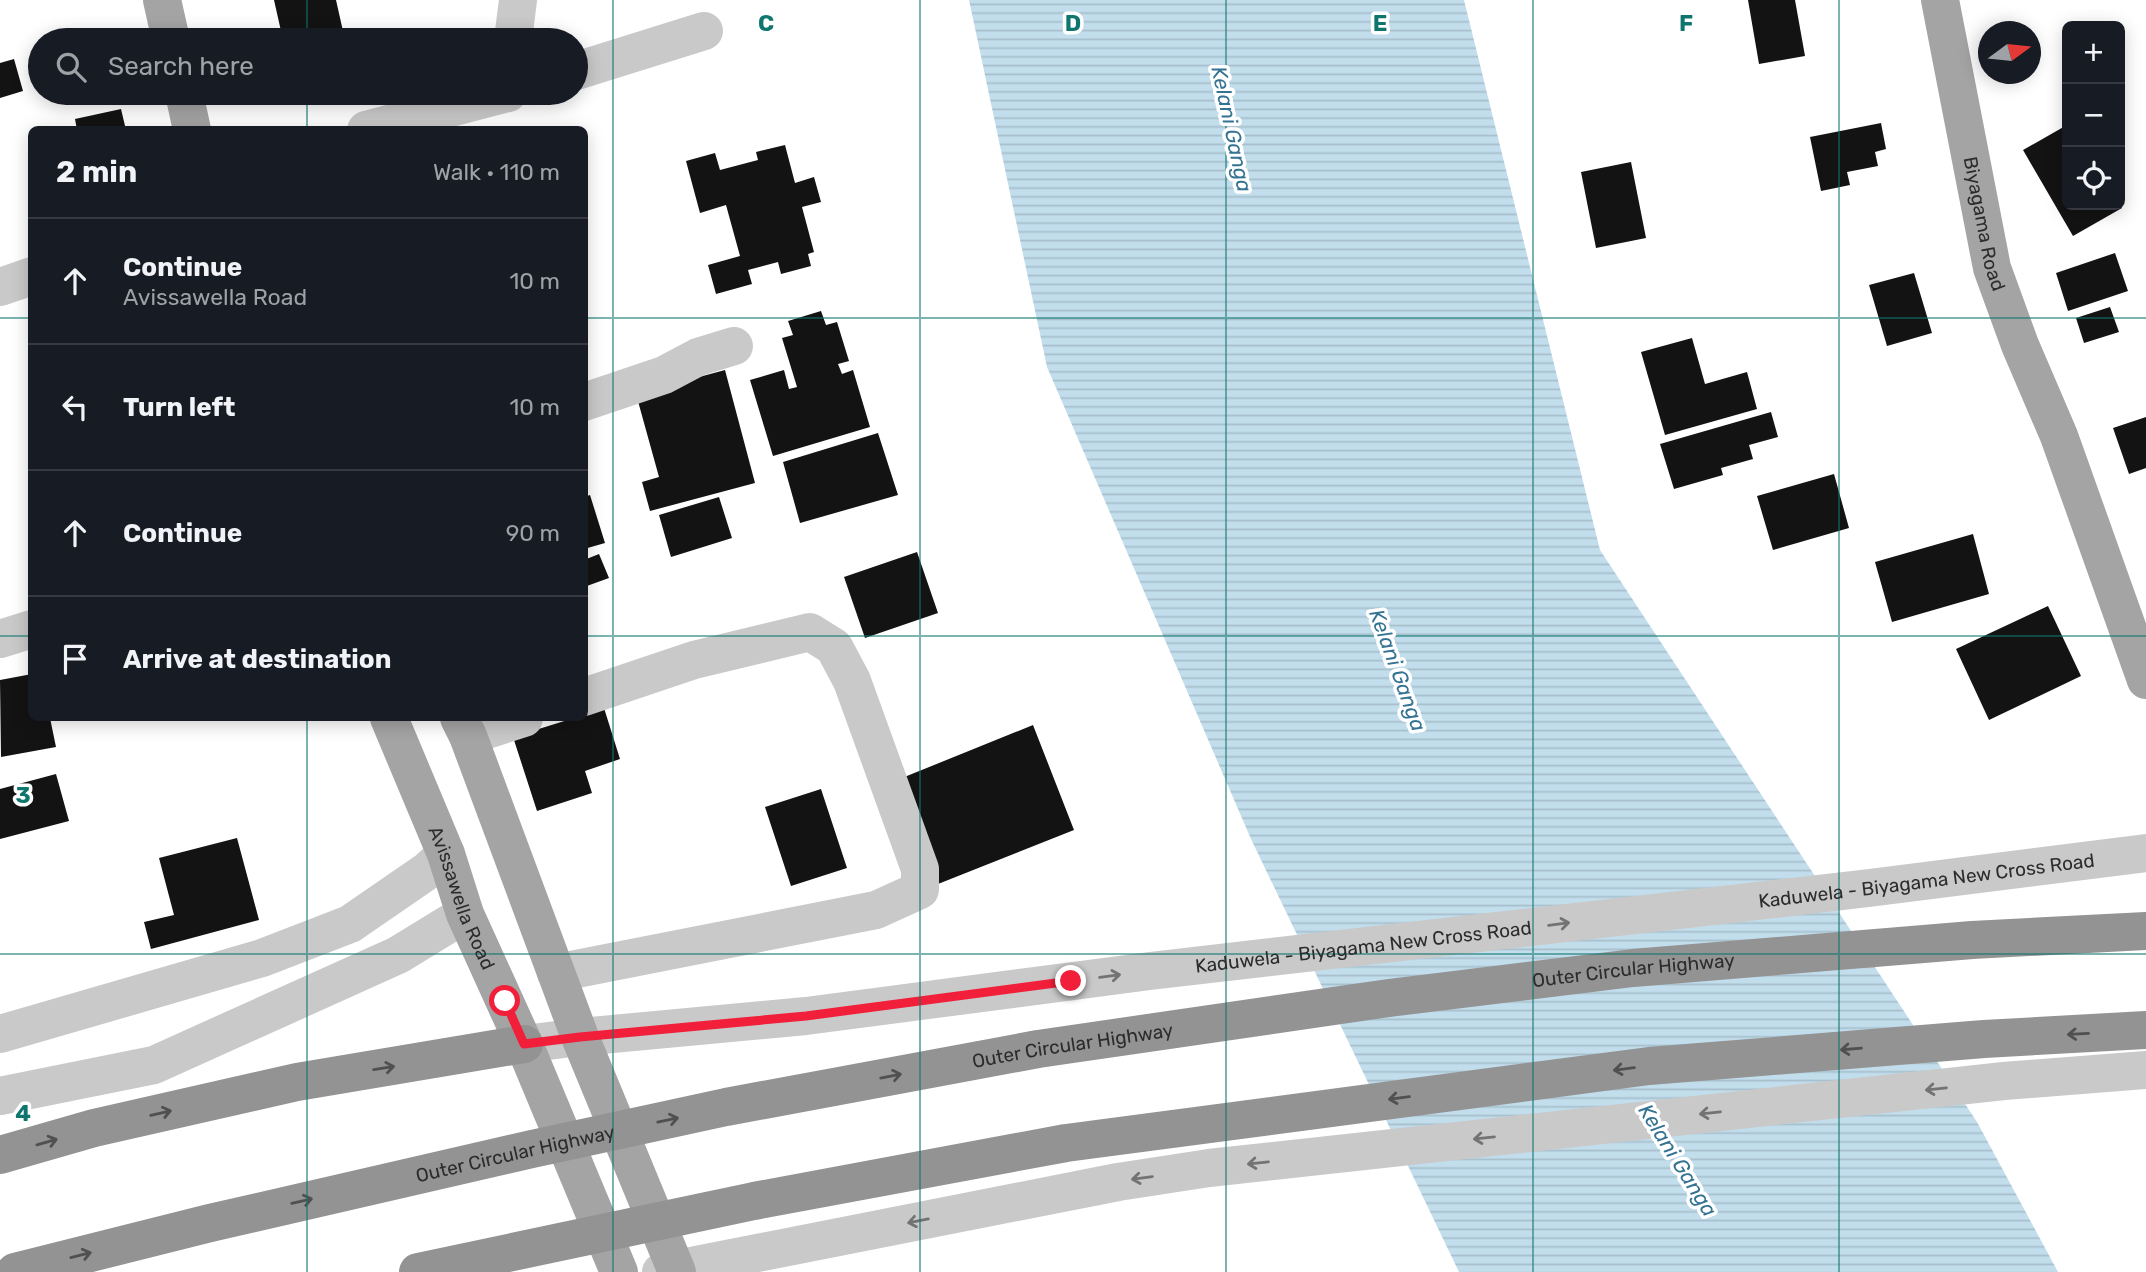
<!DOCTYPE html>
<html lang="en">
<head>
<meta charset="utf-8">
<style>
	body { margin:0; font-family:Rubik,sans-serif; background:#20242c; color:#f1f3f6 }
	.controls { position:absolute; right:21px; top:21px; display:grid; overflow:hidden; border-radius:10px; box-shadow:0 4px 18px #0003 }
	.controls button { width:63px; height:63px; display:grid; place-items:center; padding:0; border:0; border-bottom:2px solid #363941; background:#171b24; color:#f1f3f6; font:35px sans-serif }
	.compass { position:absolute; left:1978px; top:21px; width:63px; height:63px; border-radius:50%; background:#171b24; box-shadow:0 4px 18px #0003; rotate:75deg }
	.stop { position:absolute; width:21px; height:21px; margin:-16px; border:5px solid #f11f39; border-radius:50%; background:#fff }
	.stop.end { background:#f11f39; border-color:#fff; box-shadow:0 2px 7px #0008 }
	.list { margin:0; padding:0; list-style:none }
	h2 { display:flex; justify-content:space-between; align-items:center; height:91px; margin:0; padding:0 28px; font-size:30px }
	h2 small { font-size:23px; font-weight:400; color:#9ea1a6 }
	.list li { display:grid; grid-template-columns:46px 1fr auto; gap:21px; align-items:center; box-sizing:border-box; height:126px; padding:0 28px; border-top:2px solid #363941 }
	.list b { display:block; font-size:26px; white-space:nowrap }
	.list p { margin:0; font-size:23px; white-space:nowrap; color:#9ea1a6 }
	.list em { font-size:23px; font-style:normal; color:#9ea1a6 }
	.icon { flex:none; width:38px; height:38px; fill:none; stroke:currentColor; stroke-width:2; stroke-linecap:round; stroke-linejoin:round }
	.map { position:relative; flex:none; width:2146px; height:1272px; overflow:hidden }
	.search { position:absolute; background:#171b24; box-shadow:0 4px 18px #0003; left:28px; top:28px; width:560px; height:77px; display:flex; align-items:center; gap:18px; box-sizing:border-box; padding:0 24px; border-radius:38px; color:#9ea1a6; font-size:26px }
	.panel { position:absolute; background:#171b24; box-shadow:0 4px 18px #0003; left:28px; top:126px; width:560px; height:595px; border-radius:10px }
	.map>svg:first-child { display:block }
	.water { fill:url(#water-rules) }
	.building { fill:#131313 }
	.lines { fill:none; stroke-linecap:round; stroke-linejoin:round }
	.minor { stroke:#c9c9c9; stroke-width:38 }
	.major { stroke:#a4a4a4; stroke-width:38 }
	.highway { stroke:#939393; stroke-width:38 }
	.highway-bridge { stroke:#939393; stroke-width:38 }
	.oneway { stroke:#737373 }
	.oneway2 { stroke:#505050 }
	.route { stroke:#f11f39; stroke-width:9 }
	.grid { fill:none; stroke:#0f766e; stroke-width:2; stroke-opacity:0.55 }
	.labels { text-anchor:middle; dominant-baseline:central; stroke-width:7; stroke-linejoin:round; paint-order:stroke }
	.street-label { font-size:19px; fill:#2c2c2c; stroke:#fff }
	.water-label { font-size:21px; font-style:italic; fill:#357393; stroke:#fff }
	.grid-label { font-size:23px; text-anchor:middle; font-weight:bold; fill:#0f766e; stroke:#fff; stroke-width:7; stroke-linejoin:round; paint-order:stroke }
</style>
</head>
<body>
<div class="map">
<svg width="2146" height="1272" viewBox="0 0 2146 1272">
	<defs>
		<pattern id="water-rules" width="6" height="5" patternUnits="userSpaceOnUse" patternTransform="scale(1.75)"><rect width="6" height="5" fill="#c2deed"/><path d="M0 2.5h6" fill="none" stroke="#a7bfcb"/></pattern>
	</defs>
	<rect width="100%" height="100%" fill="#fff"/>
	<path class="water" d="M969,0h495l136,550 377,572 81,150h-599l-208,-433 -204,-472z"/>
	<path class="building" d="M274,0h62l9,40h-62z
		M1748,0h47l10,56 -46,8z
		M92,30l3,10h-37v-1z
		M14,59l9,32 -23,7v-35z
		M121,109l5,21h-49l-2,-11z
		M1881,123l5,26 -11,3 3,14 -31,6 3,13 -29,6 -11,-54z
		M2067,125v80h53l2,3 -49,28 -50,-86z
		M785,145l10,38 19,-6 7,25 -19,5 12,45 -6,2 3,12 -30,8 -3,-12 -30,8 4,14 -36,10 -8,-29 32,-9 -14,-51 -26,8 -14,-52 29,-8 5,17 38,-10 -2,-8z
		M1631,162l15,76 -50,10 -15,-76z
		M2115,253l13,38 -60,20 -12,-38z
		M1914,273l18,60 -45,13 -18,-61z
		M2110,307l9,25 -35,11 -8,-25z
		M821,311l5,14 11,-3 12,39 -11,3 4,10 11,-4 17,57 -97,29 -23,-76 34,-10 5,19 8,-2 -15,-49 11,-3 -5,-14z
		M1692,338l13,46 42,-12 10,37 -92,26 -24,-83z
		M725,370l30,113 -105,28 -8,-29 17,-5 -23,-83z
		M1771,412l7,25 -29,8 4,14 -32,9 2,7 -49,14 -14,-45z
		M2146,417v51l-17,6 -16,-46z
		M878,433l20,62 -98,28 -17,-61z
		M1834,474l15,54 -76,22 -16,-54z
		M590,495l15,48 -21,6v-52z
		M719,497l13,41 -61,19 -12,-42z
		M1973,534l16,60 -97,28 -17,-60z
		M917,552l21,61 -73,25 -21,-61z
		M599,554l10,24 -25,9v-27z
		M2048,606l33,70 -92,44 -33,-71z
		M32,674v44h18l6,29 -55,10 -1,-77z
		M604,708l16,51 -35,12 7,22 -55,18 -24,-74 61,-19h10v-4z
		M1033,725l41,105 -136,54 -41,-104z
		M56,774l13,47 -69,18v-50z
		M821,789l26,79 -56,18 -26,-79z
		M237,838l22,82 -108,29 -7,-27 30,-7 -15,-57z"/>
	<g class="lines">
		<g class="minor">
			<path d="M513,40l5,-40"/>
			<path d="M576,71l128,-40"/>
			<path d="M366,130l142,-37"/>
			<path d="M0,287l32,-11"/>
			<path d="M584,402l80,-27 34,-18 36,-11"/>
			<path d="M0,639l32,-10"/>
			<path d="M468,736l56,-18"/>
			<path d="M556,973l320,-63 44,-20v-21l-68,-188 -18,-34 -24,-15 -116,28 -110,37"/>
			<path d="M0,1034l262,-76 88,-34 77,-53 19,-17"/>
			<path id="s1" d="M524,1044l56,-7 226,-21 344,-45 719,-83 277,-35"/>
			<path d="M0,1096l154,-31 244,-110 67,-41"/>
			<path d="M661,1272l457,-90 91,-14 795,-87 142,-11"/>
		</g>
		<g class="major">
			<path d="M162,0l9,40"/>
			<path id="s2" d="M1940,0l52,268 28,77 39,91 87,244"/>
			<path d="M184,93l8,37"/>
			<path id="s3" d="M389,718l57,136 19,60 59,130 95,228"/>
			<path d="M459,718l9,18 112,301 97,235"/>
		</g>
		<path class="highway" d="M0,1155l94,-27 203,-46 227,-38"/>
		<g class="highway-bridge">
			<path id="s4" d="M15,1272l195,-49 322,-74 194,-42 312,-58 351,-51 244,-30 339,-28 174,-9"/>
			<path d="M418,1272l336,-71 312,-58 583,-77 335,-27 162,-9"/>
		</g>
	</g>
	<defs><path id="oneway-shaft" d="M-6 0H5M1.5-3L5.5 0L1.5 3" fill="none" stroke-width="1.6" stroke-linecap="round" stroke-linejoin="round" transform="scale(1.75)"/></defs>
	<g class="oneway">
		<use href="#oneway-shaft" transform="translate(1559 924) rotate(-7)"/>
		<use href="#oneway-shaft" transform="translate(1110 976) rotate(-8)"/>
		<use href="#oneway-shaft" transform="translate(1936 1089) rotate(174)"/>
		<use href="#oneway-shaft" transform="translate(1710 1113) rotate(174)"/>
		<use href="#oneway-shaft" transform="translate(1484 1138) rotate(174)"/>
		<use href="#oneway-shaft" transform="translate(1258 1163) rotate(174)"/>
		<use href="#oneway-shaft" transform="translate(1142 1178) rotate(172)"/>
		<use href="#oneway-shaft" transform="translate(918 1221) rotate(169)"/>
	</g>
	<g class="oneway2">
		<use href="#oneway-shaft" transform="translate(2078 1034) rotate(177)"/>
		<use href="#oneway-shaft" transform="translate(1851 1049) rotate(175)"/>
		<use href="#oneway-shaft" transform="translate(384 1068) rotate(-9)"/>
		<use href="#oneway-shaft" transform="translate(1624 1069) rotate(173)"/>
		<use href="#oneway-shaft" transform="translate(891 1076) rotate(-11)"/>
		<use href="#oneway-shaft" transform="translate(1399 1098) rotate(173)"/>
		<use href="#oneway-shaft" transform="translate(161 1113) rotate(-13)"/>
		<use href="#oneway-shaft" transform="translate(668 1120) rotate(-12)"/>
		<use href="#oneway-shaft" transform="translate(47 1142) rotate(-16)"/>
		<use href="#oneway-shaft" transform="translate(302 1201) rotate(-13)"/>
		<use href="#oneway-shaft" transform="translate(81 1255) rotate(-14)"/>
	</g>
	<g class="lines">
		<path class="route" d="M505,1001l19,43 56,-7 226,-21 265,-35"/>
	</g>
	<path class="grid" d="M307,0v40M613,0v1272M920,0v1272M1226,0v1272M1533,0v1272M1839,0v1272M307,93v37M0,318h32M584,318h1562M0,636h32M584,636h1562M307,718v554M0,954h2146"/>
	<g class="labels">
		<g class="street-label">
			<text stroke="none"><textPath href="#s2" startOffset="228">Biyagama Road</textPath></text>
			<text stroke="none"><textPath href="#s1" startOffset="1412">Kaduwela - Biyagama New Cross Road</textPath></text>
			<text stroke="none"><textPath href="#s3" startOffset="194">Avissawella Road</textPath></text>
			<text stroke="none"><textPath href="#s1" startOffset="845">Kaduwela - Biyagama New Cross Road</textPath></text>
			<text stroke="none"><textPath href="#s4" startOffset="1648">Outer Circular Highway</textPath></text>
			<text stroke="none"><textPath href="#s4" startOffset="1082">Outer Circular Highway</textPath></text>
			<text stroke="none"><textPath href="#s4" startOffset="514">Outer Circular Highway</textPath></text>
		</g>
		<g class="water-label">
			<text transform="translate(1232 129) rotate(78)">Kelani Ganga</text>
			<text transform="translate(1398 670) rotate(70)">Kelani Ganga</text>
			<text transform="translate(1678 1160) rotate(58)">Kelani Ganga</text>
		</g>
	</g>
	<g class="grid-label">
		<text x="766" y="31">C</text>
		<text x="1073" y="31">D</text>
		<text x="1380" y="31">E</text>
		<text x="1686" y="31">F</text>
		<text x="23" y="803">3</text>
		<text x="23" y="1121">4</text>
	</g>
</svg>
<div class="controls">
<button>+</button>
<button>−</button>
<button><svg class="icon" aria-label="locate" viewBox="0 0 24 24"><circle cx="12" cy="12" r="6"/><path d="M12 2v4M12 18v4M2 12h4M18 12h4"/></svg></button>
</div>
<svg class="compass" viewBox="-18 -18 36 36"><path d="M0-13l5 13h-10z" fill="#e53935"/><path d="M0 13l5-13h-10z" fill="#9ea1a6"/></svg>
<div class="stop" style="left:505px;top:1001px"></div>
<div class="stop end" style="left:1071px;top:981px"></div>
<div class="search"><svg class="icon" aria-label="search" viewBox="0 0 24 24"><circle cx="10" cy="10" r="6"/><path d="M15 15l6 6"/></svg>Search here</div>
<section class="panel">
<h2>2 min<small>Walk · 110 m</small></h2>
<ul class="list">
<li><svg class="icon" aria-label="ahead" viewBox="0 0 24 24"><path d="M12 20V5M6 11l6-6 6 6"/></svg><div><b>Continue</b><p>Avissawella Road</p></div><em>10 m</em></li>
<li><svg class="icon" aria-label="left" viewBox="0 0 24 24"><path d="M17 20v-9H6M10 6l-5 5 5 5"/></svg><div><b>Turn left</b></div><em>10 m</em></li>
<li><svg class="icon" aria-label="ahead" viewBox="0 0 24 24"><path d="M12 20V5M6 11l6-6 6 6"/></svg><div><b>Continue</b></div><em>90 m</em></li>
<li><svg class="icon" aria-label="arrive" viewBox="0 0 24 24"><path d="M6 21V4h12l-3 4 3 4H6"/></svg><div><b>Arrive at destination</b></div></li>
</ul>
</section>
</div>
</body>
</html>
